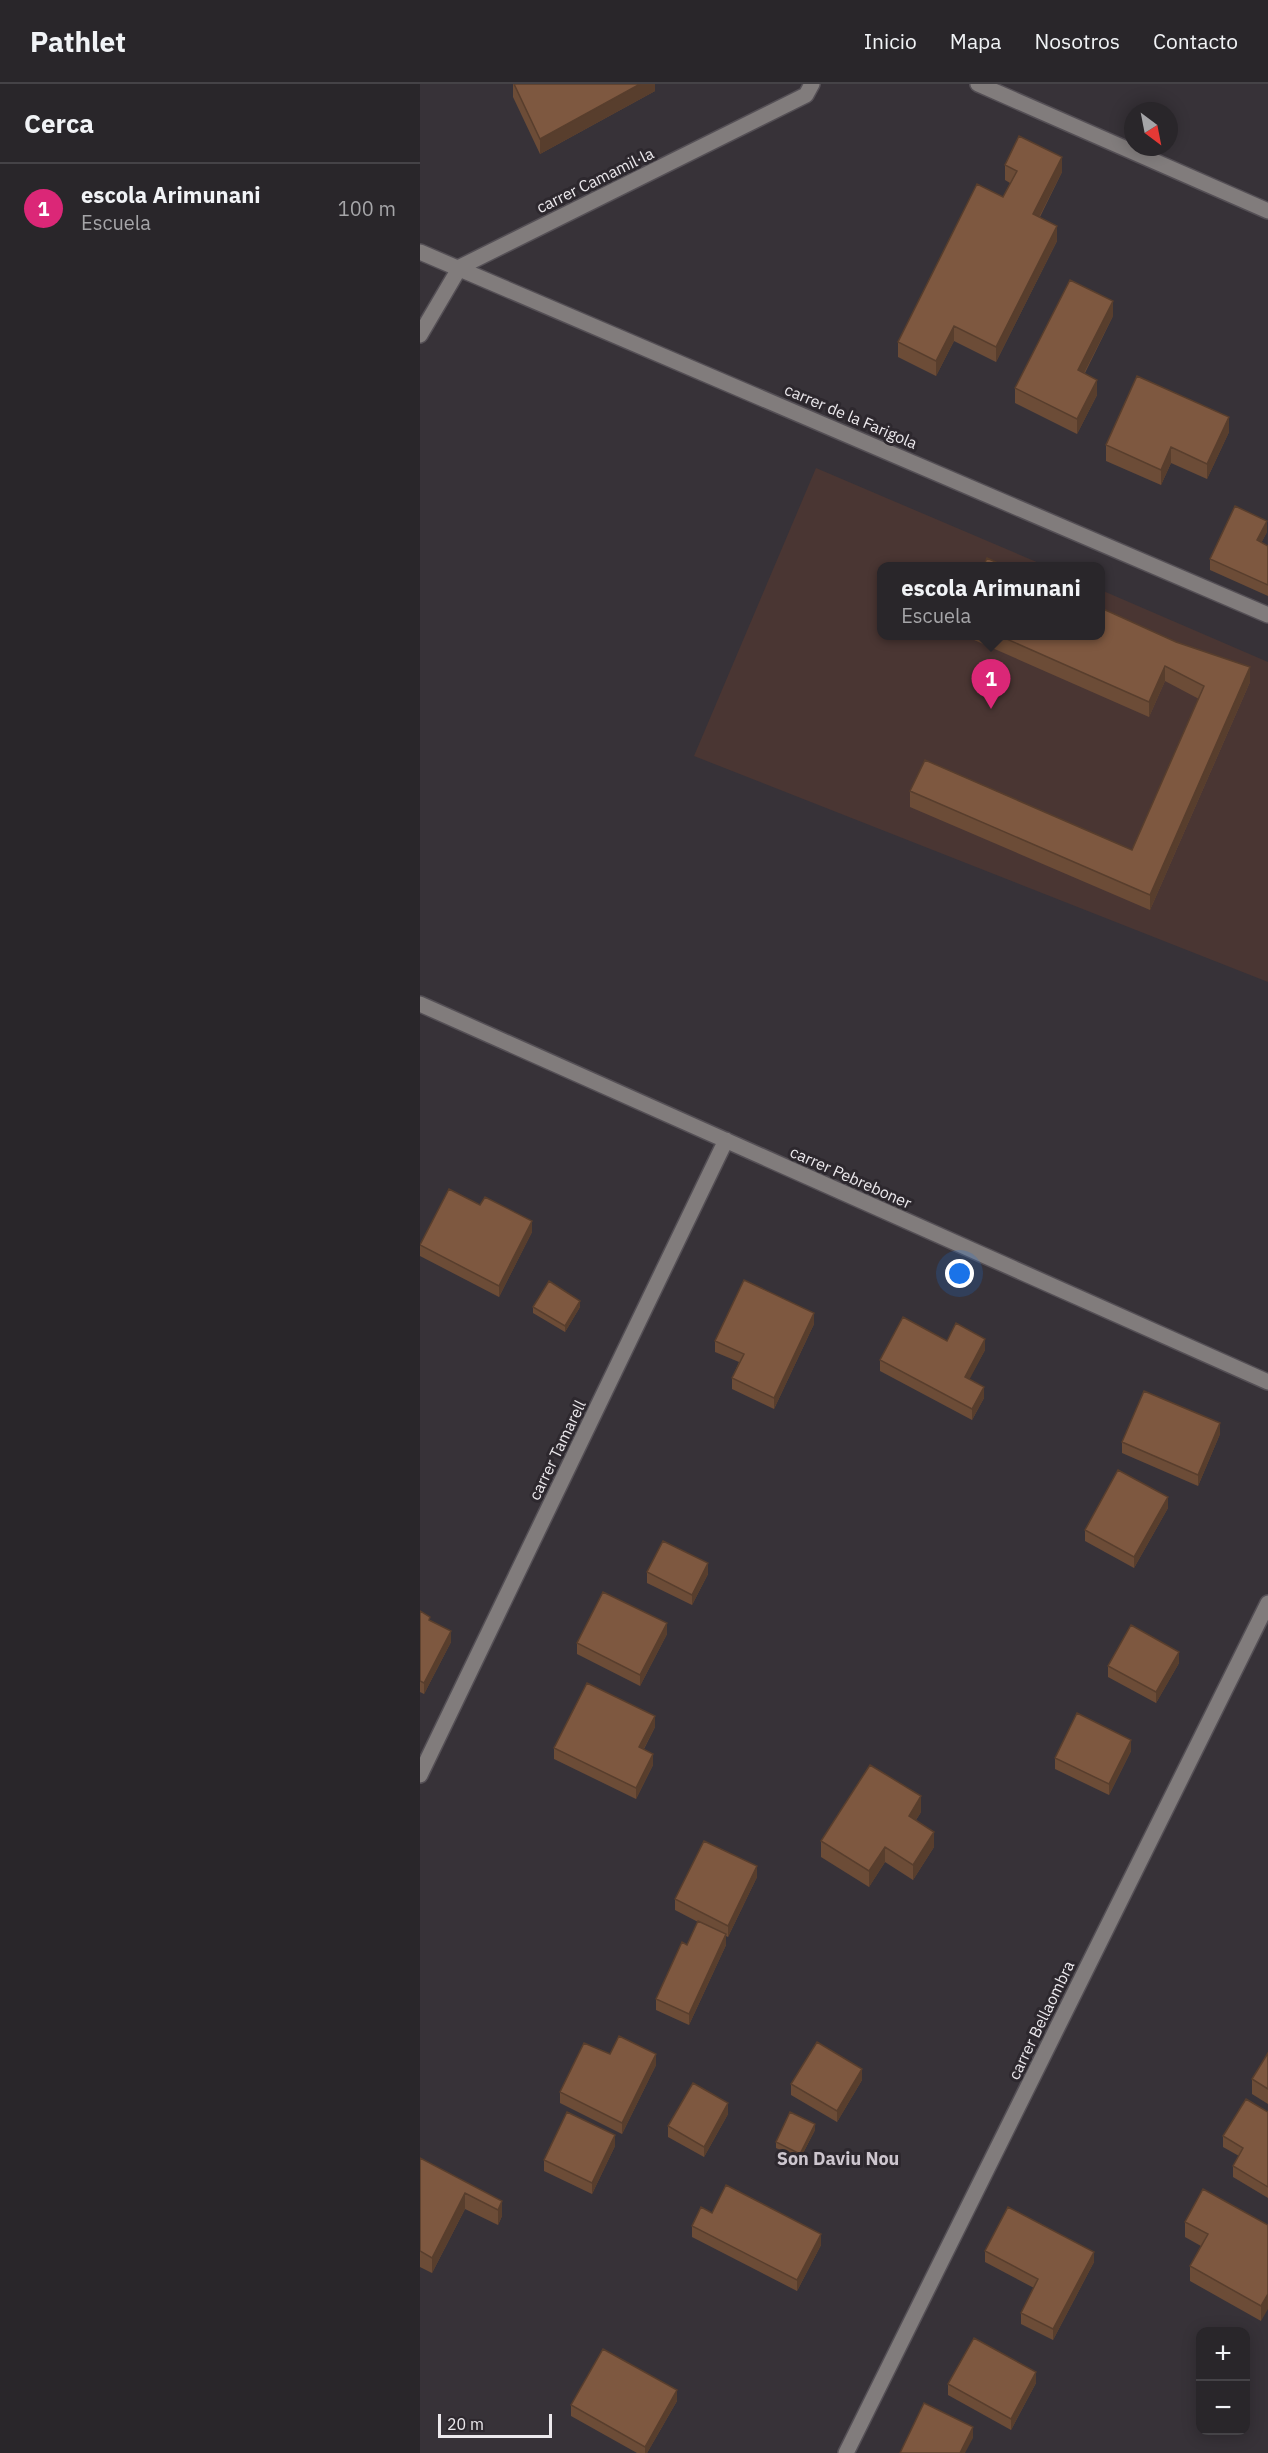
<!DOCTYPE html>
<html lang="es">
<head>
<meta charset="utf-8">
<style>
	body { margin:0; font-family:"IBM Plex Sans",sans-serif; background:#312e32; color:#f1f3f6 }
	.controls { position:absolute; right:18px; bottom:18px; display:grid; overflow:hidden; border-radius:12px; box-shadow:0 3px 15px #0003 }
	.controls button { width:54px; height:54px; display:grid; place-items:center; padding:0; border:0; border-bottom:2px solid #454347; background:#29262a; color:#f1f3f6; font:30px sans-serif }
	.compass { position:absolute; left:704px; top:18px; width:54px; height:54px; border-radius:50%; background:#29262a; box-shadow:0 3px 15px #0003; rotate:148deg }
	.scale { position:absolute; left:18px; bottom:15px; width:114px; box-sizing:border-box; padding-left:6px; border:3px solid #ece9ed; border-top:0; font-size:16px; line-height:21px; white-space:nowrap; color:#ece9ed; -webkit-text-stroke:4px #2d282e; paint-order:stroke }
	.you { position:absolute; left:540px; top:1190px; width:21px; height:21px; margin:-15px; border:4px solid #fff; border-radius:50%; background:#1a73e8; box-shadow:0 0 0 9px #1a73e833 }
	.badge { display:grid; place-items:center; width:39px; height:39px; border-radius:50%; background:#db2777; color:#fff; font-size:20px; font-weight:700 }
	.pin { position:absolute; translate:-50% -50px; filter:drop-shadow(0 2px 3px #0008) }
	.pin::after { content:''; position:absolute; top:32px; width:21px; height:18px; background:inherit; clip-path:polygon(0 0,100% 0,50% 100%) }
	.popup { position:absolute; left:457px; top:478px; width:228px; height:78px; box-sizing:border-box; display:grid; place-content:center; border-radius:12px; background:#29262a; filter:drop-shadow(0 2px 4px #0005); font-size:20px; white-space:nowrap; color:#a5a5a8 }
	.popup b { font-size:22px; color:#f1f3f6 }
	.popup::after { content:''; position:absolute; left:50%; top:100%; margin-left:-12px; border:12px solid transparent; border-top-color:#29262a }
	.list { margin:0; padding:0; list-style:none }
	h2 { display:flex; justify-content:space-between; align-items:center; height:78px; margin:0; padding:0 24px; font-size:26px }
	h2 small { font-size:20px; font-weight:400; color:#a5a5a8 }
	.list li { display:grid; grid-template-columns:39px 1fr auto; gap:18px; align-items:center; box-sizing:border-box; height:90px; padding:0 24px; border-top:2px solid #454347 }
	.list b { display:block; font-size:22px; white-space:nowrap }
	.list p { margin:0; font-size:20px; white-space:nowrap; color:#a5a5a8 }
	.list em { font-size:20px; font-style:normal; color:#a5a5a8 }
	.map { position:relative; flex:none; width:848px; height:2369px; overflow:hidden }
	header { display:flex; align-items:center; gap:36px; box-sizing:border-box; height:84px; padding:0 30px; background:#29262a; border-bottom:2px solid #454347 }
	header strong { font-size:28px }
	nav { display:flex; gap:33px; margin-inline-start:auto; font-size:21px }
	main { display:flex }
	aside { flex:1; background:#29262a }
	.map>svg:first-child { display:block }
	.education { fill:#4a3633 }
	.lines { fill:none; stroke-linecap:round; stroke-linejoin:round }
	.minor-casing { stroke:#544f55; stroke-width:18 }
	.minor { stroke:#817c7c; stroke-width:15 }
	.wall { fill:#6c4c37 }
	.shaded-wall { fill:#583e2d }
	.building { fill:#7e5840; stroke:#583e2d; stroke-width:1.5 }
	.labels { text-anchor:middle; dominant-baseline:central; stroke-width:6; stroke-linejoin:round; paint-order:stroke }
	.street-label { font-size:16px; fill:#ece9ed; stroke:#2d282e }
	.neighbourhood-label { font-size:18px; font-weight:bold; fill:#cdc6ce; stroke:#2d282e }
</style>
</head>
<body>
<header>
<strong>Pathlet</strong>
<nav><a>Inicio</a><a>Mapa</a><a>Nosotros</a><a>Contacto</a></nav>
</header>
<main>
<aside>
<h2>Cerca<small></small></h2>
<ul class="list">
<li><span class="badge">1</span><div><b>escola Arimunani</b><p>Escuela</p></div><em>100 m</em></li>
</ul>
</aside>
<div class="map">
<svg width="848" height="2369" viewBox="0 0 848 2369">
	<rect width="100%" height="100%" fill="#373238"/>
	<path class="education" d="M396,384l230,98h-164v70h218l1,-46 167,72v320l-574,-226z"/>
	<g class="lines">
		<defs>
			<path id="minor" d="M558,0l290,127
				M0,168l848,363
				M0,251l40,-68 346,-172 6,-11
				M0,920l848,378
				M0,1691l306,-635
				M426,2369l422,-850"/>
		</defs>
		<use href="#minor" class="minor-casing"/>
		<use href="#minor" class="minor"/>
	</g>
	<path class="wall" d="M93,0h142v7l-115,63 -27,-57z
		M585,81l57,7 -22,45 17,24 -61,121 -42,-21 -18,35 -38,-19v-15l105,-145 7,-14 -5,-3z
		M693,232l-28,57 12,22 -20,39 -62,-31v-15z
		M809,348l-22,47 -36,-16 -10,22 -55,-24v-16z
		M847,448l-6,11 7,3v50l-58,-26v-11z
		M545,552h136l149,46 -100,228 -240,-103v-16l222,59 67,-151 -34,-18 -16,36z
		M112,1148l-33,65 -79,-41v-12z
		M113,1223h47l-15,25 -32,-19z
		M394,1240l-40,85 -42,-20v-11l7,-16 -24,-10v-11z
		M527,1257l38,9 -16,29 15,19 -12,22 -92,-49v-11z
		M800,1350l-22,52 -76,-33v-11z
		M748,1424l-34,60 -49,-27v-11z
		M227,1488l61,2 -16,31 -45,-22z
		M0,1527l31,31 -27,52 -4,-2z
		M247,1550l-27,52 -63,-32v-11z
		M759,1579l-23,40 -48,-26v-11z
		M235,1643l-11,22 9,16 -17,34 -82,-40v-11z
		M711,1667l-22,44 -54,-26v-11z
		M501,1728l-5,8 18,27 -21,33 -28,-18 -16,25 -48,-30v-16z
		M337,1793l-29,60 -2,-1v9l-37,80 -33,-15v-11l31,-54 11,-23 -23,-12v-11z
		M848,1969v51l-16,-10v-15z
		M236,1981l-34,69 -62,-31v-11z
		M442,1996l-25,42 -46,-27v-11z
		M848,2028v86l-35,-21v-11l6,-10 -16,-9v-11z
		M308,2030l-24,43 -36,-20v-11z
		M395,2046l-15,29 -24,-11v-6z
		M195,2062l-23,48 -48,-23v-11z
		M0,2074l82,43v15l-4,9 -33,-16 -33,64 -12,-6z
		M292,2129l109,32 -24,46 -105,-54v-11z
		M765,2138l83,3 -7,96 -71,-40v-15l11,-20 -16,-9z
		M565,2167l109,11 -41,78 -32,-16v-11l13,-25 -49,-26z
		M616,2299l-25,47 -63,-35v-11z
		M257,2317l-30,52h-10l-66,-37v-11z"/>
	<path class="shaded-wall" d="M220,0h15v7l-115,63v-15z
		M642,73v15l-29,57v-15z
		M637,142v15l-61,121v-15z
		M693,217v15l-35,69v-15z
		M534,242v15l-18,35v-15z
		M677,296v15l-20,39v-15z
		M809,333v15l-22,47v-15z
		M751,363v16l-10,22v-15z
		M847,437v11l-10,19v-11z
		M745,582v15l-16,36v-15z
		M830,583v15l-100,228v-15z
		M112,1137v11l-33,65v-11z
		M160,1217v6l-15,25v-6z
		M394,1229v11l-40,85v-11z
		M565,1255v11l-20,38v-11z
		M564,1303v11l-12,22v-11z
		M800,1339v11l-22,52v-11z
		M748,1413v11l-34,60v-11z
		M288,1479v11l-16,31v-10z
		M247,1539v11l-27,52v-11z
		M31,1547v11l-27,52v-11z
		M759,1568v11l-23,40v-11z
		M235,1632v11l-16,31v-11z
		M711,1656v11l-22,44v-11z
		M233,1670v11l-17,34v-11z
		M501,1712v16l-12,19v-15z
		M514,1748v15l-21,33v-15z
		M465,1763v15l-16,25v-16z
		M337,1782v11l-29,60v-11z
		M306,1850v11l-37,80v-11z
		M236,1970v11l-34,69v-11z
		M442,1985v11l-25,42v-11z
		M308,2019v11l-24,43v-10z
		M395,2040v6l-15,29v-5z
		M195,2051v11l-23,48v-11z
		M45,2109v16l-33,64v-15z
		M82,2117v15l-4,9v-15z
		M401,2150v11l-24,46v-11z
		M674,2168v10l-41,78v-11z
		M848,2210v15l-7,12v-15z
		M616,2288v11l-25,47v-11z
		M257,2306v11l-30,52h-2v-6z
		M553,2343v11l-8,15h-5z"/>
	<path class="building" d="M94,0h126l-100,55z
		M599,52l43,21 -29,57 24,12 -61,121 -42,-21 -18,35 -38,-19 79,-158 26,13 14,-26 -12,-6z
		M650,196l43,21 -35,69 19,10 -20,39 -62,-31z
		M717,292l92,41 -22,47 -36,-17 -10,23 -55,-25z
		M815,422l32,15 -10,19 11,6v39l-58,-26z
		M567,474l19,9h-23z
		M681,524l75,34 74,25 -100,228 -240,-104 15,-31 207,90 72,-164 -39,-20 -16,36 -149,-66h101z
		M29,1105l31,16 5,-8 47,24 -33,65 -79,-41z
		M324,1196l70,33 -40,85 -42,-20 12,-24 -29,-13z
		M129,1197l31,20 -15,25 -32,-19z
		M483,1233l44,24 9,-18 29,16 -20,38 19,10 -12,22 -92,-49z
		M724,1307l76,32 -22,52 -76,-33z
		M698,1386l50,27 -34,60 -49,-27z
		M243,1457l45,22 -16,32 -45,-23z
		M183,1508l64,31 -27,52 -63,-32z
		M0,1527l10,6 -1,3 22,11 -27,52 -4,-2z
		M711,1541l48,27 -23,40 -48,-26z
		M167,1599l68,33 -16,31 14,7 -17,34 -82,-40z
		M657,1629l54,27 -22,44 -54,-26z
		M450,1681l51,31 -12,20 25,16 -21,33 -28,-18 -16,24 -48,-30z
		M284,1757l53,25 -29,60 -53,-27z
		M278,1837l28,13 -37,80 -33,-15 26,-57 5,3z
		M199,1952l37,18 -34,69 -62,-31 24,-49 26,11z
		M397,1958l45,27 -25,42 -46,-27z
		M848,1969v36l-16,-10z
		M273,1999l35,20 -24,44 -36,-21z
		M826,2015l22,13v75l-35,-21 10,-18 -20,-12z
		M147,2028l48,23 -23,48 -48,-23z
		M370,2028l25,12 -15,30 -24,-12z
		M0,2074l82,43 -4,9 -33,-17 -33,65 -12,-7z
		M306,2101l95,49 -24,46 -105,-54 9,-19 11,6z
		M783,2105l65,36v69l-7,12 -71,-40 18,-32 -23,-12z
		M588,2123l86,45 -41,77 -32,-16 17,-34 -53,-28z
		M554,2254l62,34 -25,47 -63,-35z
		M183,2265l74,41 -32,57 -74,-42z
		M504,2319l49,24 -13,26h-60z"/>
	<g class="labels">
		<g class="street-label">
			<text transform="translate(175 96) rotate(-26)">carrer Camamil·la</text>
			<text transform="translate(431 332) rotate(23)">carrer de la Farigola</text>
			<text transform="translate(431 1093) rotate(24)">carrer Pebreboner</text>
			<text transform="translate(137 1366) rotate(-64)">carrer Tamarell</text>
			<text transform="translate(621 1936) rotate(-64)">carrer Bellaombra</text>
		</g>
		<g class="neighbourhood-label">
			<text x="418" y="2074">Son Daviu Nou</text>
		</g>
	</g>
</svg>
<div class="controls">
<button>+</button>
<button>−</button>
</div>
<svg class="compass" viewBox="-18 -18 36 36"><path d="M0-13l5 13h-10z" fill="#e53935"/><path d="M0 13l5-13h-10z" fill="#a5a5a8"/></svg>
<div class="scale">20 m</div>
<div class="you"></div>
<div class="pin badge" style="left:571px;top:625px">1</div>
<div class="popup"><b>escola Arimunani</b>Escuela</div>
</div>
</main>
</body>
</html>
